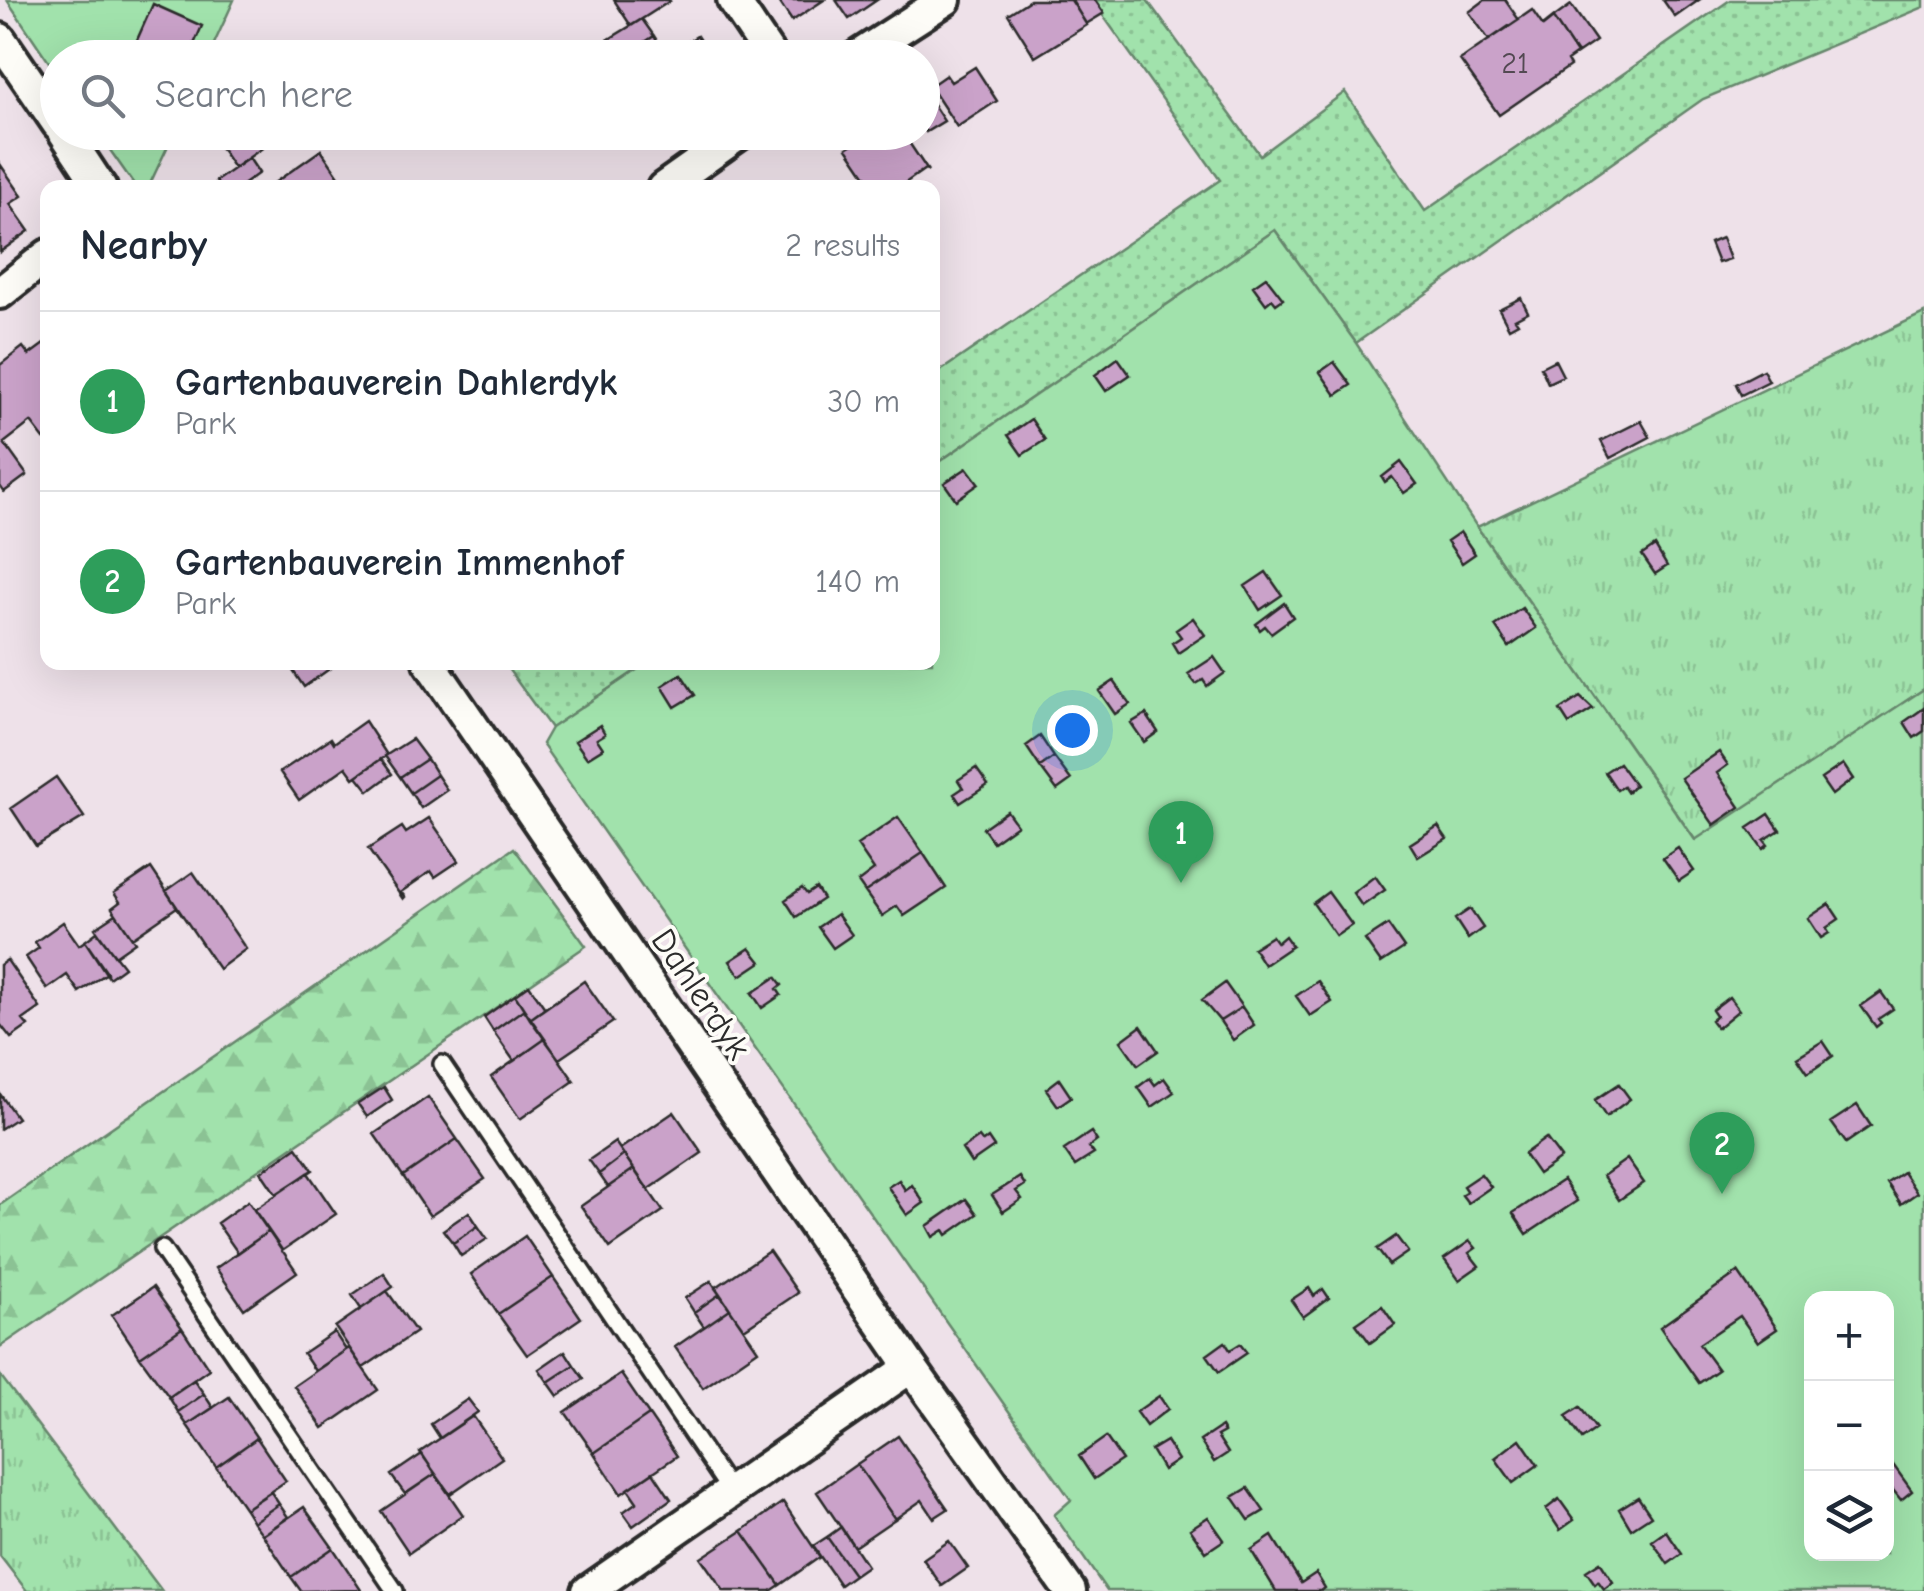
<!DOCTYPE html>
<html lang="en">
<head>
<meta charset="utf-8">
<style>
	body { margin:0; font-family:"Comic Neue",sans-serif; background:#f6f6f7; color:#1f2937 }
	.controls { position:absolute; right:30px; bottom:30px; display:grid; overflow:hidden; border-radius:20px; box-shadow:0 10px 40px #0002 }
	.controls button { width:90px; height:90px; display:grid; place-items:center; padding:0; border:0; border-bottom:2px solid #e0e1e3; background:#fff; color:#1f2937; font:50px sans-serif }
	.you { position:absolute; left:1072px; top:730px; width:35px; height:35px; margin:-25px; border:8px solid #fff; border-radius:50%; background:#1a73e8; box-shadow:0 0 0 15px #1a73e833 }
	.badge { display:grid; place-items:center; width:65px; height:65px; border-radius:50%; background:#7c3aed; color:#fff; font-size:32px; font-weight:700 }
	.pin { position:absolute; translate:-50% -82px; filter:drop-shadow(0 2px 5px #0008) }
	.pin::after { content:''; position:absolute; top:52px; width:35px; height:30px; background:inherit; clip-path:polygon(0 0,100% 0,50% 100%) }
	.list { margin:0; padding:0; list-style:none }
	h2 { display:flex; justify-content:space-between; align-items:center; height:130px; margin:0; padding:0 40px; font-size:42px }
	h2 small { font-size:32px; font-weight:400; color:#747a83 }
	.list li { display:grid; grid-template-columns:65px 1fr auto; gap:30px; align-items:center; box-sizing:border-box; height:180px; padding:0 40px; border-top:2px solid #e0e1e3 }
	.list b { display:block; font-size:38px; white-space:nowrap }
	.list p { margin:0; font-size:32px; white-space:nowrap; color:#747a83 }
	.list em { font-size:32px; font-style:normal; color:#747a83 }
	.icon { flex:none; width:55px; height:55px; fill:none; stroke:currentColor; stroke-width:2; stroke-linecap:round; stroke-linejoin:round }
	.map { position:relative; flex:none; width:1924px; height:1591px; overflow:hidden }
	.search { position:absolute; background:#fff; box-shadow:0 10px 40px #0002; left:40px; top:40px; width:900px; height:110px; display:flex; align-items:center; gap:25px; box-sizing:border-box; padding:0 35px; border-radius:55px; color:#747a83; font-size:38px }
	.panel { position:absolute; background:#fff; box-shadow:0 10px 40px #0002; left:40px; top:180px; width:900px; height:490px; border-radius:20px }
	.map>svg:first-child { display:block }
	.grass { fill:url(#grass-tufts); stroke:#66866c; stroke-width:2.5 }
	.forest { fill:url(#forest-firs); stroke:#66866c; stroke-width:2.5 }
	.park { fill:url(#park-dots); stroke:#66866c; stroke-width:2.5 }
	.garden { fill:#a1e2ac; stroke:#66866c; stroke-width:2.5; fill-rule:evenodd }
	.building { fill:#caa2c9; stroke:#2b2b2b; stroke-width:2.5 }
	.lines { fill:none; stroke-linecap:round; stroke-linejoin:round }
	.lane-casing { stroke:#2b2b2b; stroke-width:22 }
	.street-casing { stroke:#2b2b2b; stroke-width:38 }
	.lane { stroke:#fdfcf7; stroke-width:15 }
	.street { stroke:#fdfcf7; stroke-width:30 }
	.labels { text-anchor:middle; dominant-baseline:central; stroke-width:8; stroke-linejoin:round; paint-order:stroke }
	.number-label { font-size:30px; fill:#534952 }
	.street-label { font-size:35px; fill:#2b2b2b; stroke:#fdfcf7 }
</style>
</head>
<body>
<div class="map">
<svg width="1924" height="1591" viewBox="0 0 1924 1591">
	<defs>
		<pattern id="grass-tufts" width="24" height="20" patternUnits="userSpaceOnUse" patternTransform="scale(2.5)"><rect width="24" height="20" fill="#a1e2ac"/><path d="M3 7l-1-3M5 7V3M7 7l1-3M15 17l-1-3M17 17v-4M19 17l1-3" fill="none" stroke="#8bc294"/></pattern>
		<pattern id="forest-firs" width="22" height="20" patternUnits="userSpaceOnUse" patternTransform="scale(2.5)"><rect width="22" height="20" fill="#a1e2ac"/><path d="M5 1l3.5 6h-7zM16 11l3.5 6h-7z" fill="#8bc294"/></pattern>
		<pattern id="park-dots" width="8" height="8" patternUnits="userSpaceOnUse" patternTransform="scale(2.5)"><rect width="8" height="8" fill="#a1e2ac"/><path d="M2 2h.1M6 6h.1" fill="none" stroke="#8bc294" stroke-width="1.8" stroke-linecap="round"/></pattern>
	</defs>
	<rect width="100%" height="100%" fill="#eee1e9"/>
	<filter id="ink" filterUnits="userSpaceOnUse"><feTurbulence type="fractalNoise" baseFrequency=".01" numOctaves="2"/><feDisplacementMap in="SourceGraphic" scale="20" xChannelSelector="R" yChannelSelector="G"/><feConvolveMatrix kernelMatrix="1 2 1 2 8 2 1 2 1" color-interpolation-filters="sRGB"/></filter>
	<g filter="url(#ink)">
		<path class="grass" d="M1924,313v376l-228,152 -219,-314z
			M0,1375l162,216h-135l-27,-35z"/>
		<path class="forest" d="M514,848l72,98 -586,401v-142z"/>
		<path class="park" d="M1092,0h55l113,155 85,-63 80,119 305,-211h194v7l-221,92 -347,244 -81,-113 -342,236v-90l287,-196z
			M511,662l136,1 -96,65 -45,-62z"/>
		<path class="garden" d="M7,0h227l-26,57 -150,1 -1,16z
			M98,133h76l-26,55 -12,-1z
			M1275,230l81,113 121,184 218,313 229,-151v902h-817l-53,-76 17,-15 -529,-756 9,-16 96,-65 285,-1 1,-196zM1812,1298h74v256h-74z"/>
		<path class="building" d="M614,0h55l1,1 -39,25z
			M778,0h46l-32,21z
			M836,0h41l-28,19z
			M1030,0h41l16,25 -52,32 -27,-43z
			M1074,0h21l9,13 -18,11 -14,-23z
			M1485,0h20l14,20 -30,20 -20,-28z
			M1663,0h36l-24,17z
			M153,4l49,22 -14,32h-59z
			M1571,5l25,36 -19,13 -24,-36z
			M1532,10l11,16 10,-8 24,36 -10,7 3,5 -71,49 -39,-55z
			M642,19l12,17 -32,22h-31l-3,-6z
			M654,36l12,19 -41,3 -1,-2z
			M697,36l14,22h-49l4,-3z
			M975,67l22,34 -40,26 -27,-41 16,-11 5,7z
			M925,92l19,29 -18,11 -4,-6z
			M209,132h76l-51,36z
			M871,132h31l26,39 -3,-2 -27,19h-24l-27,-40z
			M321,150l26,38h-80z
			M249,158l10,15 -21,15h-18l-4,-7z
			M0,164l22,32 -12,8 19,27 -29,21z
			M1722,238l8,21 -12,4 -8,-20z
			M1266,277l17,22 -7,5 -4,-5 -6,5 -13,-18z
			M1521,298l7,14 -13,7 3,4 -9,5 -10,-19z
			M48,341v95l-4,3 -13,-17 -27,21 23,32 -23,17 -4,-6v-121l23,-18 6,8z
			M1118,358l12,17 -24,16 -11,-16z
			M1555,360l8,16 -15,7 -7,-16z
			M1334,362l17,23 -15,10 -16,-23z
			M1763,370l6,11 -28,14 -5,-11z
			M1031,419l14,21 -23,15 -14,-20z
			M1641,421l9,16 -40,21 -9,-17z
			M1401,462l16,22 -13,9 -12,-16 -7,5 -3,-5z
			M967,468l12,16 -23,16 -12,-17z
			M1460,532l15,22 -13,9 -15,-22z
			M1655,546l12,20 -12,8 -13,-19z
			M1266,572l16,23 -22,15 -15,-24z
			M1284,603l9,14 -22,16 -6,-7 -5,4 -4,-6z
			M1522,608l14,20 -27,19 -14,-21z
			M1193,618l12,17 -27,18 -6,-10 9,-6 -5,-7z
			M1214,657l11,16 -18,13 -4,-6 -7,4 -8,-10z
			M287,662h52l-35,25z
			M681,674l14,21 -20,12 -13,-21z
			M1114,681l16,23 -15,10 -16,-23z
			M1580,697l13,12 -24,15 -9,-14z
			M1924,708v23l-10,7 -10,-16z
			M1146,714l12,18 -14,10 -13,-19z
			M365,721l22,34 -33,23 -8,-11 -47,33 -19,-28 51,-34 3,5z
			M600,725l5,9 -8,5 6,9 -16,10 -12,-17z
			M1040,736l14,21 -14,10 -14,-21z
			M412,739l15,20 -27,18 -15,-21z
			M1719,752l9,13 -11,8 23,34 -26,18 -33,-47z
			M1054,757l17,23 -14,10 -17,-23z
			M381,759l11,15 -23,17 -12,-15z
			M427,759l10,16 -26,18 -11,-16z
			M1619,763l16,22 -8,7 -4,-6 -6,4 -12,-18z
			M1843,764l10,15 -21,16 -11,-16z
			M976,768l12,17 -28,18 -6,-9 9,-6 -5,-8z
			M437,775l10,15 -26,18 -10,-15z
			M56,777l28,40 -48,29 -25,-38z
			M1007,811l10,14 -24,17 -10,-14z
			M1769,814l11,16 -16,10 4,5 -5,4 -15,-21z
			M898,817l25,36 -58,39 -7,-10 16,-12 -17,-25z
			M429,818l30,43 -24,16 -4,-6 -30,21 4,5 -2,2 -35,-50 34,-22 4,6z
			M1438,826l9,13 -29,18 -8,-13z
			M1678,848l16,23 -15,10 -16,-23z
			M923,853l23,35 -42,28 -7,-10 -15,10 -17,-24z
			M151,868l26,39 -45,31 -20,-30 8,-6 -6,-9z
			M193,872l53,77 -27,20 -53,-78z
			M1375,876l10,14 -23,16 -9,-13z
			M802,888l5,6 9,-6 7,11 -27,18 -11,-17z
			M1328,892l24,33 -16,11 -23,-33z
			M1829,904l10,15 -13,9 3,5 -8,5 -13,-20z
			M1470,909l13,19 -15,11 -13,-20z
			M116,914l19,28 -20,14 -20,-28z
			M837,914l15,21 -19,13 -15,-21z
			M63,922l16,23 6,-4 22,32 -28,19 -12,-17 -20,14 -21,-32 13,-9 -4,-6z
			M1388,925l16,23 -23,15 -16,-23z
			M97,932l27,35 -15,11 -24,-37z
			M1272,936l5,7 8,-7 7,10 -28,19 -11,-17z
			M750,948l11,14 -21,14 -10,-15z
			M7,960l33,48 -17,12 5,6 -17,12 -11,-14v-59z
			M776,977l6,8 -5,4 4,6 -19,13 -10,-15z
			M584,981l29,41 -54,37 -29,-40z
			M1318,981l14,21 -22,14 -14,-20z
			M1225,983l17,24 -22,14 -18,-21z
			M529,985l16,23 -15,11 -15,-24z
			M1881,992l12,17 -15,10 3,4 -5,4 -15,-21z
			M515,995l9,14 -31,22 -9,-14z
			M1729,997l10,13 -22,18 -6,-8 5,-4 -4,-6z
			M1242,1007l12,18 -21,15 -13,-19z
			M524,1009l21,30 -31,22 -21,-30z
			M1141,1026l17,25 -20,14 -17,-24z
			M545,1039l29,42 -54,38 -29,-42z
			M1823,1041l10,15 -25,17 -11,-16z
			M1150,1078l5,7 9,-7 10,14 -22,15 -14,-20z
			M1059,1079l12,18 -13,9 -12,-17z
			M1619,1084l11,15 -24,18 -11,-17z
			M384,1087l8,13 -25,17 -9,-13z
			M0,1094l17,24 -17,11z
			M428,1097l29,42 -54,37 -29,-42z
			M1857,1105l14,21 -25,17 -15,-21z
			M674,1112l28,41 -54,37 -28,-41z
			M1091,1132l6,9 -8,6 5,7 -19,12 -11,-16z
			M979,1137l4,5 5,-4 6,9 -23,16 -9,-14z
			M1546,1138l15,20 -23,16 -14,-20z
			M457,1139l28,40 -55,37 -27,-40z
			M615,1142l9,13 -25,19 -10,-14z
			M297,1147l16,23 -37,24 -15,-22z
			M624,1155l10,14 -26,18 -9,-13z
			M1627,1159l17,24 -25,17 -16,-24z
			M634,1169l29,42 -53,37 -29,-42z
			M1903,1172l14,21 -16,11 -14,-21z
			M308,1173l28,41 -54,37 -28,-41z
			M1481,1174l10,13 -23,16 -6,-8 5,-3 -4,-6z
			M1020,1177l5,8 -9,6 6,8 -19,13 -11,-17z
			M899,1180l6,10 7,-5 12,18 -17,12 -19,-28z
			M1563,1180l14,21 -50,33 -14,-21z
			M966,1199l11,15 -30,21 -3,-5 -11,7 -6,-11z
			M248,1201l21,30 -31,22 -21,-30z
			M469,1212l9,14 -25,17 -10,-13z
			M478,1226l9,13 -26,17 -8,-13z
			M269,1231l28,41 -53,37 -28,-41z
			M525,1236l28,41 -55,37 -27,-40z
			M1396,1236l12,16 -19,13 -12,-16z
			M1470,1241l6,7 -7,5 10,13 -20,14 -15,-21z
			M769,1251l29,42 -54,36 -29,-41z
			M1738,1272l39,57 -19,13 -18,-26 -41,28 19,26 -19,13 -39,-56z
			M384,1273l9,14 -32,22 -9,-14z
			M553,1277l28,41 -54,37 -29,-41z
			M711,1281l9,13 -26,18 -9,-14z
			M153,1287l29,41 -42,29 -28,-42z
			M1309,1288l5,8 9,-7 6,9 -26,19 -12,-17z
			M387,1291l29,41 -53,36 -28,-41z
			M720,1294l10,15 -26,18 -10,-15z
			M1382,1306l13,19 -25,18 -14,-19z
			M730,1309l28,41 -55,38 -28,-41z
			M182,1328l27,41 -40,28 -29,-40z
			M334,1332l12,18 -31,21 -12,-18z
			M1225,1342l5,8 10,-6 7,9 -28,19 -12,-17z
			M349,1348l29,42 -55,38 -29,-42z
			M565,1351l9,14 -26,17 -9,-13z
			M574,1365l10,14 -26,17 -10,-14z
			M621,1374l28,41 -55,38 -29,-41z
			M194,1380l10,14 -26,18 -9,-15z
			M204,1394l9,14 -26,17 -9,-13z
			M1159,1396l9,13 -22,17 -10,-14z
			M229,1397l28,41 -41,29 -29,-42z
			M468,1399l10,13 -38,26 -9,-14z
			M1580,1407l16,22 -14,10 -16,-23z
			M649,1415l28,41 -56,38 -27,-41z
			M473,1416l29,42 -52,36 -30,-42z
			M1221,1427l3,5 -7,4 11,17 -14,9 -14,-21z
			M898,1436l50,73 -14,9 -12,-18 -27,19 -38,-55z
			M1106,1437l16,23 -28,19 -15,-23z
			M257,1438l29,43 -41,28 -29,-42z
			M1520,1439l18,26 -25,18 -18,-25z
			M1166,1441l12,19 -15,10 -12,-20z
			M422,1454l13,20 -30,20 -14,-19z
			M1891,1462l21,29 -11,9 -15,-19v-16z
			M857,1464l38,55 -41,28 -37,-55z
			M653,1472l18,27 -38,27 -10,-14 14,-10 -9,-13z
			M435,1474l28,41 -54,38 -28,-42z
			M1248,1488l16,23 -15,9 -16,-23z
			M271,1492l8,12 -26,18 -8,-13z
			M1638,1497l13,19 -20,13 -12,-20z
			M1559,1499l15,21 -14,10 -14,-21z
			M783,1502l37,55 -40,28 -38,-54z
			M279,1504l9,13 -25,18 -10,-13z
			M304,1507l29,41 -42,29 -28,-42z
			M1208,1517l16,23 -18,12 -16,-23z
			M841,1527l26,39 -13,9 -27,-38z
			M742,1531l38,54 -9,6h-47l-23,-33z
			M1666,1531l16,23 -14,10 -16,-23z
			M1272,1536l29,47 15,-10 9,15 -4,3h-45l-25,-41z
			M827,1537l27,38 -14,10 -27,-39z
			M949,1541l19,27 -26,18 -19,-27z
			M333,1548l28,42 -60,1 -10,-14z
			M1600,1562l13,20 -9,7 -6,-8 -3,3 -9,-13z"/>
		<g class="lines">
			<defs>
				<path id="lane" d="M442,1064l289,428
					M162,1249l233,342"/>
				<path id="street" d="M733,0l39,58
					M0,39l58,85
					M855,58l90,-58
					M64,132l37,56
					M663,188l79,-56
					M0,293l48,-38
					M429,662l482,705 159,224
					M588,1591l323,-224"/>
			</defs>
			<use href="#lane" class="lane-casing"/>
			<use href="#street" class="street-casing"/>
			<use href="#lane" class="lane"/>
			<use href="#street" class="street"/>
		</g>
	</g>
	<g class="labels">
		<g class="number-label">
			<text x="1515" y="63">21</text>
		</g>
		<g class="street-label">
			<text transform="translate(701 994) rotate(56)">Dahlerdyk</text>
		</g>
	</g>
</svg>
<div class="controls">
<button>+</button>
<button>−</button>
<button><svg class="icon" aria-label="layers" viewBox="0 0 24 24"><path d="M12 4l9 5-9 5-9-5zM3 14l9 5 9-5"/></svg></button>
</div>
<div class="you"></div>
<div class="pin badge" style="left:1181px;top:883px;background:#2e9e5b">1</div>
<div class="pin badge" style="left:1722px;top:1194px;background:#2e9e5b">2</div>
<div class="search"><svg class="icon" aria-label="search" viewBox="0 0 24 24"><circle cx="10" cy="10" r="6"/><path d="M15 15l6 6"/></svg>Search here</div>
<section class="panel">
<h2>Nearby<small>2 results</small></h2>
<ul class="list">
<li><span class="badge" style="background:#2e9e5b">1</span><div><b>Gartenbauverein Dahlerdyk</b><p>Park</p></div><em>30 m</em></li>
<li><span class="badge" style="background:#2e9e5b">2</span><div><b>Gartenbauverein Immenhof</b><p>Park</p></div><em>140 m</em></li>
</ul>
</section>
</div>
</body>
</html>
